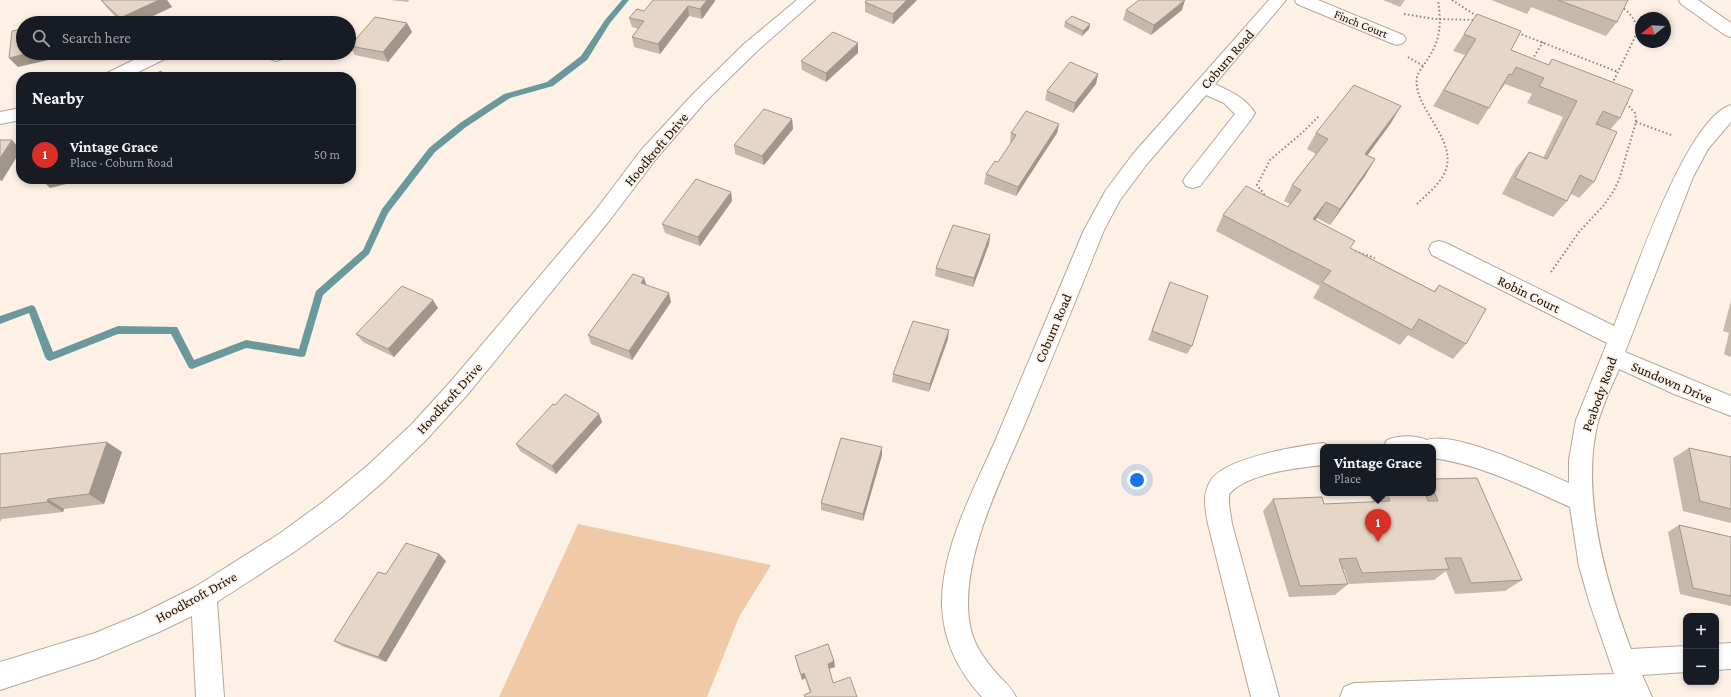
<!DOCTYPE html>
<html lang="en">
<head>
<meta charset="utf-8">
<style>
	body { margin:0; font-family:"Crimson Pro",serif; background:#20242c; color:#f1f3f6 }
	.controls { position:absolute; right:12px; bottom:12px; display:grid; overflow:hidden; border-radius:8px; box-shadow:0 2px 6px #0003 }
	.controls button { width:36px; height:36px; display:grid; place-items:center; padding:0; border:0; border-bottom:1px solid #363941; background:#171b24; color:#f1f3f6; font:20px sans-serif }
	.compass { position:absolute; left:1635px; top:12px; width:36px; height:36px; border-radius:50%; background:#171b24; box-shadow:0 2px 6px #0003; rotate:252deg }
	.you { position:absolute; left:1137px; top:480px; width:14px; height:14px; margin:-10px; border:3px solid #fff; border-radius:50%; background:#1a73e8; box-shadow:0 0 0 6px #1a73e833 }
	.badge { display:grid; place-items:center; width:26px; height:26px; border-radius:50%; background:#d93025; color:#fff; font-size:13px; font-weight:700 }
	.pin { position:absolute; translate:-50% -33px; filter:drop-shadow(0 1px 2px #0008) }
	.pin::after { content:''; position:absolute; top:21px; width:14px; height:12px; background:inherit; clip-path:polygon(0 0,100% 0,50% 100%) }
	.popup { position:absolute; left:1320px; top:444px; width:116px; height:52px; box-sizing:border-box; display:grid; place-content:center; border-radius:8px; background:#171b24; filter:drop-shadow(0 1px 3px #0005); font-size:13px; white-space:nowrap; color:#9ea1a6 }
	.popup b { font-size:15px; color:#f1f3f6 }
	.popup::after { content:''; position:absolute; left:50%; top:100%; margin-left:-8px; border:8px solid transparent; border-top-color:#171b24 }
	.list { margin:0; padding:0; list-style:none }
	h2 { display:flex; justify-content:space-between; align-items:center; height:52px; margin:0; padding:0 16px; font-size:17px }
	h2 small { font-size:13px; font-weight:400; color:#9ea1a6 }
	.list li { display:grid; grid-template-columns:26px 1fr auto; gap:12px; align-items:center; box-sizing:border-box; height:60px; padding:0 16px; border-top:1px solid #363941 }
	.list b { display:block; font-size:15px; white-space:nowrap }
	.list p { margin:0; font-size:13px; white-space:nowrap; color:#9ea1a6 }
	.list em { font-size:13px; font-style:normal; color:#9ea1a6 }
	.icon { flex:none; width:22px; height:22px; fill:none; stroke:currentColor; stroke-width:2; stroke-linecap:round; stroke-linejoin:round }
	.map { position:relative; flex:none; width:1731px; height:697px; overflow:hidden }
	.search { position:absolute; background:#171b24; box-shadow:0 2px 6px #0003; left:16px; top:16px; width:340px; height:44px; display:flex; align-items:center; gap:10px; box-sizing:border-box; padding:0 14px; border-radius:22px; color:#9ea1a6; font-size:15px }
	.panel { position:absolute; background:#171b24; box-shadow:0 2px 6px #0003; left:16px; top:72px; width:340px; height:112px; border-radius:16px }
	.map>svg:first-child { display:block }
	.green { fill:#f0caa6 }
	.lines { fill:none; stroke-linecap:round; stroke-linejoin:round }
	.stream { fill:#69999c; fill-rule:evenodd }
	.minor-casing { stroke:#b6a798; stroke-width:2 }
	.path { stroke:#90867d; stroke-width:2; stroke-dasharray:1.5 2.5; stroke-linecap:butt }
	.minor { fill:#fff; fill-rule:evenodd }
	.wall { fill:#c6b8ab }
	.shaded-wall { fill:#a1968b }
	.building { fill:#e6d6c7; stroke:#a1968b }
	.labels { text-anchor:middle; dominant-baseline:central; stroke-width:3; stroke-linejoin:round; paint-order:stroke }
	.far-street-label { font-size:12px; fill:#140e09; stroke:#fdf0e4 }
	.street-label { font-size:14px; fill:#140e09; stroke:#fdf0e4 }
</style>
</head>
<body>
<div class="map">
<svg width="1731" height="697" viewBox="0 0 1731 697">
	<rect width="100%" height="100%" fill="#fdf0e4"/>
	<path class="green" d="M578,524l193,41 -32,52 -32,80h-208z"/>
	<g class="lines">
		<path class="stream" d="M622,0h7l-19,23 -23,37 -34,26 -43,12 -44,29 -31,25 -47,61 -19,41 -46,41 -18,61 -3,1 -56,-9 -54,21 -3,-1 -18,-34h-53l-68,27 -3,-1 -2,-3 -16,-44 -29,11v-8l32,-11 3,2 18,45 65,-26 59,1 17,33 52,-20 53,9 17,-58 47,-41 19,-41 47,-61 31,-25 44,-29 43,-12 34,-26 24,-36z"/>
		<defs>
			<path id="minor" d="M797,0h18l-59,52 -51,50 -49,57 -47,62 -141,173 -41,45 -44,43 -42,36 -44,32 -80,52 7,95h-28l-4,-81 -33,16 -64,27 -95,31v-28l95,-29 46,-19 54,-27 84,-53 44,-32 44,-36 44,-41 41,-45 143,-169 47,-62 51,-55 51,-50z
				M1269,0h17l-71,84c15,7 31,14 40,29l-3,5 -52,68 -7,2 -7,-2 -3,-5 3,-5 49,-62 -11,-11 -18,-8 -59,69 -27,36 -16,30c-24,60 -48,119 -73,179 -25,62 -76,154 -60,221 4,17 15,31 26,44 8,8 14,13 19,23h-34c-24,-26 -39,-57 -40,-92 -1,-56 32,-116 54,-166 29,-70 59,-139 88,-209l22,-40 27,-36z
				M1295,0h23l85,35 3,4 -3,4 -6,2 -6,-2 -94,-39z
				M1679,0h19l33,23v14l-6,-2 -44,-31z
				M148,53h24l-3,4 -41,20h-24l3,-4z
				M261,53h22l2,2 -3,4 -6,2 -12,-4z
				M1731,105v17l-23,27 -15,28 -68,175 106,44v20l-57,-22 -55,-25c-8,19 -17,37 -22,57 -16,71 9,157 34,223l55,-3v26l-44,3 10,22h-312l4,-10 10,-4 260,-9 -25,-73 -10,-35 -9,-59c-45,-20 -88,-42 -137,-49v-11h-50l4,-7c12,-5 28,-5 40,0 27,-10 114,31 142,43v-23l7,-40 31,-77 -175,-88 -3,-6 3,-6 7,-2 7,2 168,83c18,-45 72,-208 117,-221z
				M21,108v12l-21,4v-12z
				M1323,443l9,4h-9v18c-27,3 -75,8 -94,29v10l3,20 47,173h-28l-43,-173c-3,-16 -6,-30 3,-44 14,-22 87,-34 112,-37z
				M1731,643v26l-15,1v-26z"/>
		</defs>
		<use href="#minor" class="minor-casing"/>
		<path class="path" d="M1452,0l26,17
			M1404,14l31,5 41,1
			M1518,33l100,39
			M1408,57l15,9c17,-23 19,-38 15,-66
			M1532,60l11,-18
			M1612,84l25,-51c0,-12 -6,-19 -15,-26
			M1636,122l35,13
			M1267,198l-10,-13 13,-25 33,-28 16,-16
			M1417,204c9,-9 21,-18 27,-30 17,-33 -32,-65 -27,-97 1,-4 4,-8 6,-11
			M1355,251l20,7
			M1551,272l28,-40 25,-27 9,-13 6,-12 17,-58 -1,-9 -10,-11"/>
		<use href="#minor" class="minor"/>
	</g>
	<path class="wall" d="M101,0h66l5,7 -34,16h-16l-14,-14z
		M390,0h19l-1,2z
		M867,0h50l-24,24 -28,-12v-10z
		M1383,0h22l-5,7z
		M1491,0h136l-10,22 -11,14 -75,-29 -4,7z
		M715,1l-13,18 -13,-3 -29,38 -26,-7 -2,-10 6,-8 -6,-2 -3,-9 15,-7z
		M1126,10h56l-31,25 -28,-15z
		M1065,22l25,2 -1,5 -7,7 -18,-9z
		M407,23l5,9 -24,30 -33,-7 -5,-9z
		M1464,34l47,16 37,15 4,-6 68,59 -10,12 -16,52 -15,16 -8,-4 -4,7 -14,16 -51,-23 14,-26 13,-16 14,6 20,-41 -36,-14 5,-9 -27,-10 -5,7h-1l-10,17 -11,17 -45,-19 32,-51 -12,-4z
		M858,43v10l-32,29 -24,-12 -1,-9z
		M1098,74l-2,10 -23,29 -28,-13 2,-9z
		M792,119l1,10 -29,36 -29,-11 -1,-9z
		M1391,123l-24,32 8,4 -10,17 -35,49 -13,-7 -2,2 35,28 84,43 5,-6 27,59 -13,15 -45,-24 -8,10 -87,-47 7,-12 -104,-55 7,-16 65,-8 2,-3 -6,-3 8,-16 24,-31 -9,-5 9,-16z
		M1059,124l-2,9 -41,63 -32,-12 2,-10 12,-12 13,-19 -1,-1 1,-9z
		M731,192l1,9 -32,45 -35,-13 -3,-9z
		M990,235l-1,9 -16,43 -38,-11 1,-8z
		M644,278l2,7 25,17 -39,58 -41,-16 -3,-9z
		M1170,282l22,64 -5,8 -39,-14z
		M1731,301v56l-7,-3 5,-21 -6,-2z
		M438,308l-44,49 -31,-15 -7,-8z
		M948,339l-19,53 -37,-10 1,-8z
		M555,405l44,9 3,8 -46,52 -36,-23 -4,-7z
		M882,447v8l-19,66 -42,-11v-7z
		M1689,448l42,9v66l-48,-12 -10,-53z
		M122,452l-18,52 -40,5 -1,3 -61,7 -2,3v-68z
		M1433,479l89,101 -17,11 -50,3 -9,-23 -12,9 -85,4 -5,-15h-1l5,15 -13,11 -46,2 -26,-86 10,-12 51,5 49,-2 -3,-9h63z
		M1679,525l52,12v69l-51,-12 -12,-62z
		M439,554l7,7 -60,101 -44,-16 -8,-5 52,-67z
		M795,656l39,5 1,6 -6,2 -19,24 -5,-15 -3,2z"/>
	<path class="shaded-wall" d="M159,0h8l5,7 -34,16h-14l-4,-5z
		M707,0h8v1l-13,18 -2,-10z
		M907,0h10l-24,24v-10z
		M1185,0l-3,10 -31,25 3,-10z
		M688,6l1,10 -29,38 -2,-10z
		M407,23l5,9 -24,30 -5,-10z
		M1090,24l-1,5 -7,7 1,-5z
		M858,43v10l-32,29v-9z
		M29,53h42v2l-53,12 -9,-9z
		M1098,74l-2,10 -23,29 2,-10z
		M1401,106l-10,17 -35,48 9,-17z
		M792,119l1,10 -29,36 -2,-9z
		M1059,124l-2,9 -41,63 2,-9z
		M12,140l9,10 -19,31 -2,-1v-22z
		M1375,159l-10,17 -35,49 10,-16z
		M41,179h46l-37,9z
		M731,192l1,9 -32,45 -2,-9z
		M1326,202l-9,16 -13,17 9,-16z
		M990,235l-1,9 -16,43 1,-9z
		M644,278l3,9 -6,-4z
		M669,293l2,9 -39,58 -3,-9z
		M433,300l5,8 -44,49 -6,-8z
		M949,330l-1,9 -19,53 1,-8z
		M599,414l3,8 -46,52 -4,-8z
		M107,442l15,10 -18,52 -15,-10z
		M882,447v8l-19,66v-7z
		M48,499l16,10 -1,3 -16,-10z
		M439,554l7,7 -60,101 -8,-5z
		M834,661l1,6 -7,2v-5z
		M804,673l1,5 -3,2 -1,-5z"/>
	<path class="building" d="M101,0h58l-39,18z
		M653,0h54l-7,9 -12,-3 -30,38 -26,-7 12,-16 -15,-3 8,-9 7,2z
		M867,0h40l-14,14 -28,-12z
		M1139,0h46l-31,25 -28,-15z
		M1558,0h70l-11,22z
		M1477,14l44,17 -10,19 38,15 3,-6 81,31 -13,28 -17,-7 -7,13 21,8 -23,50 -14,-7 -13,26 -52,-23 14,-26 18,7 30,-58 -38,-15 5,-8 -28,-11 -4,8 -3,-1 -20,34 -45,-18 32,-51 -12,-5z
		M1072,16l18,8 -7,7 -18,-9z
		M375,17l32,6 -24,29 -33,-6z
		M65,20l-1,3h-12z
		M23,29v24h6l-20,5 3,-27z
		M833,32l25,11 -32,30 -25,-12z
		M1070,62l28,12 -23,29 -28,-12z
		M161,71l6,6h-19z
		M1354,85l47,21 -36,48 10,5 -35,50 -14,-7 -13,17 42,22 -5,7 85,44 4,-7 47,24 -20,35 -47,-25 -7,11 -90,-48 9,-11 -108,-56 23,-29 42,21 13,-17 -9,-5 36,-46 -12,-6z
		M764,109l28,10 -30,37 -28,-11z
		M1026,111l33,13 -41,63 -32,-13 9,-13 3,1 18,-27 -5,-2z
		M0,140h12l-12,18z
		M696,179l35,13 -33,45 -36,-13z
		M953,225l37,10 -16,43 -38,-10z
		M633,274l11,4 -3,5 28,10 -40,58 -41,-16z
		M1170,282l38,14 -16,50 -40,-15z
		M402,286l31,14 -45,49 -32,-15z
		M913,321l36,9 -19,54 -37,-10z
		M565,394l34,20 -47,52 -36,-22 37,-40 2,1z
		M841,438l41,9 -19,67 -42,-11z
		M107,442l-18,52 -41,5 -1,3 -47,6v-54z
		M1689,448l42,9v52l-31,-8z
		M1477,478l45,102 -51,3 -10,-25h-16l4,11 -87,4 -6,-15 -17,1 9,25 -48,2 -27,-87 49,-2 2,7 66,-3 -3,-8h38l3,8h10l-5,-12v-10z
		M1679,525l52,12v59l-38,-8z
		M406,543l33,11 -61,103 -44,-16 44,-69 8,2z
		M828,644l6,17 -6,3 5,19 17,-6 7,20h-52l-1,-2 7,-3 -7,-19 -3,2 -6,-19z"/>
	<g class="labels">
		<g class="far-street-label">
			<text transform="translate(1361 24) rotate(22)">Finch Court</text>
		</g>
		<g class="street-label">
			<text transform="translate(1227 59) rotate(-49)">Coburn Road</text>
			<text transform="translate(656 149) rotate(-50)">Hoodkroft Drive</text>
			<text transform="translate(1529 294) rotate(26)">Robin Court</text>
			<text transform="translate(1053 328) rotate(-67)">Coburn Road</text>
			<text transform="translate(1672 382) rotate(23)">Sundown Drive</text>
			<text transform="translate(1599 394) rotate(-70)">Peabody Road</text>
			<text transform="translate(449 398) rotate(-48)">Hoodkroft Drive</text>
			<text transform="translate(196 597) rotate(-29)">Hoodkroft Drive</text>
		</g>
	</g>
</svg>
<div class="controls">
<button>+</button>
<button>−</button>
</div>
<svg class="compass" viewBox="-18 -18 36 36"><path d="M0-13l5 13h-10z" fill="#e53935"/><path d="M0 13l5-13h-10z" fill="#9ea1a6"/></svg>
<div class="you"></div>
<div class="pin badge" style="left:1378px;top:542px">1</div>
<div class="popup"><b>Vintage Grace</b>Place</div>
<div class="search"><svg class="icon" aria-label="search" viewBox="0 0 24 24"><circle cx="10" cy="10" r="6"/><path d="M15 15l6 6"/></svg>Search here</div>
<section class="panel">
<h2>Nearby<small></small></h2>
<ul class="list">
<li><span class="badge">1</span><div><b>Vintage Grace</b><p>Place · Coburn Road</p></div><em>50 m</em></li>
</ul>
</section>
</div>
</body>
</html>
